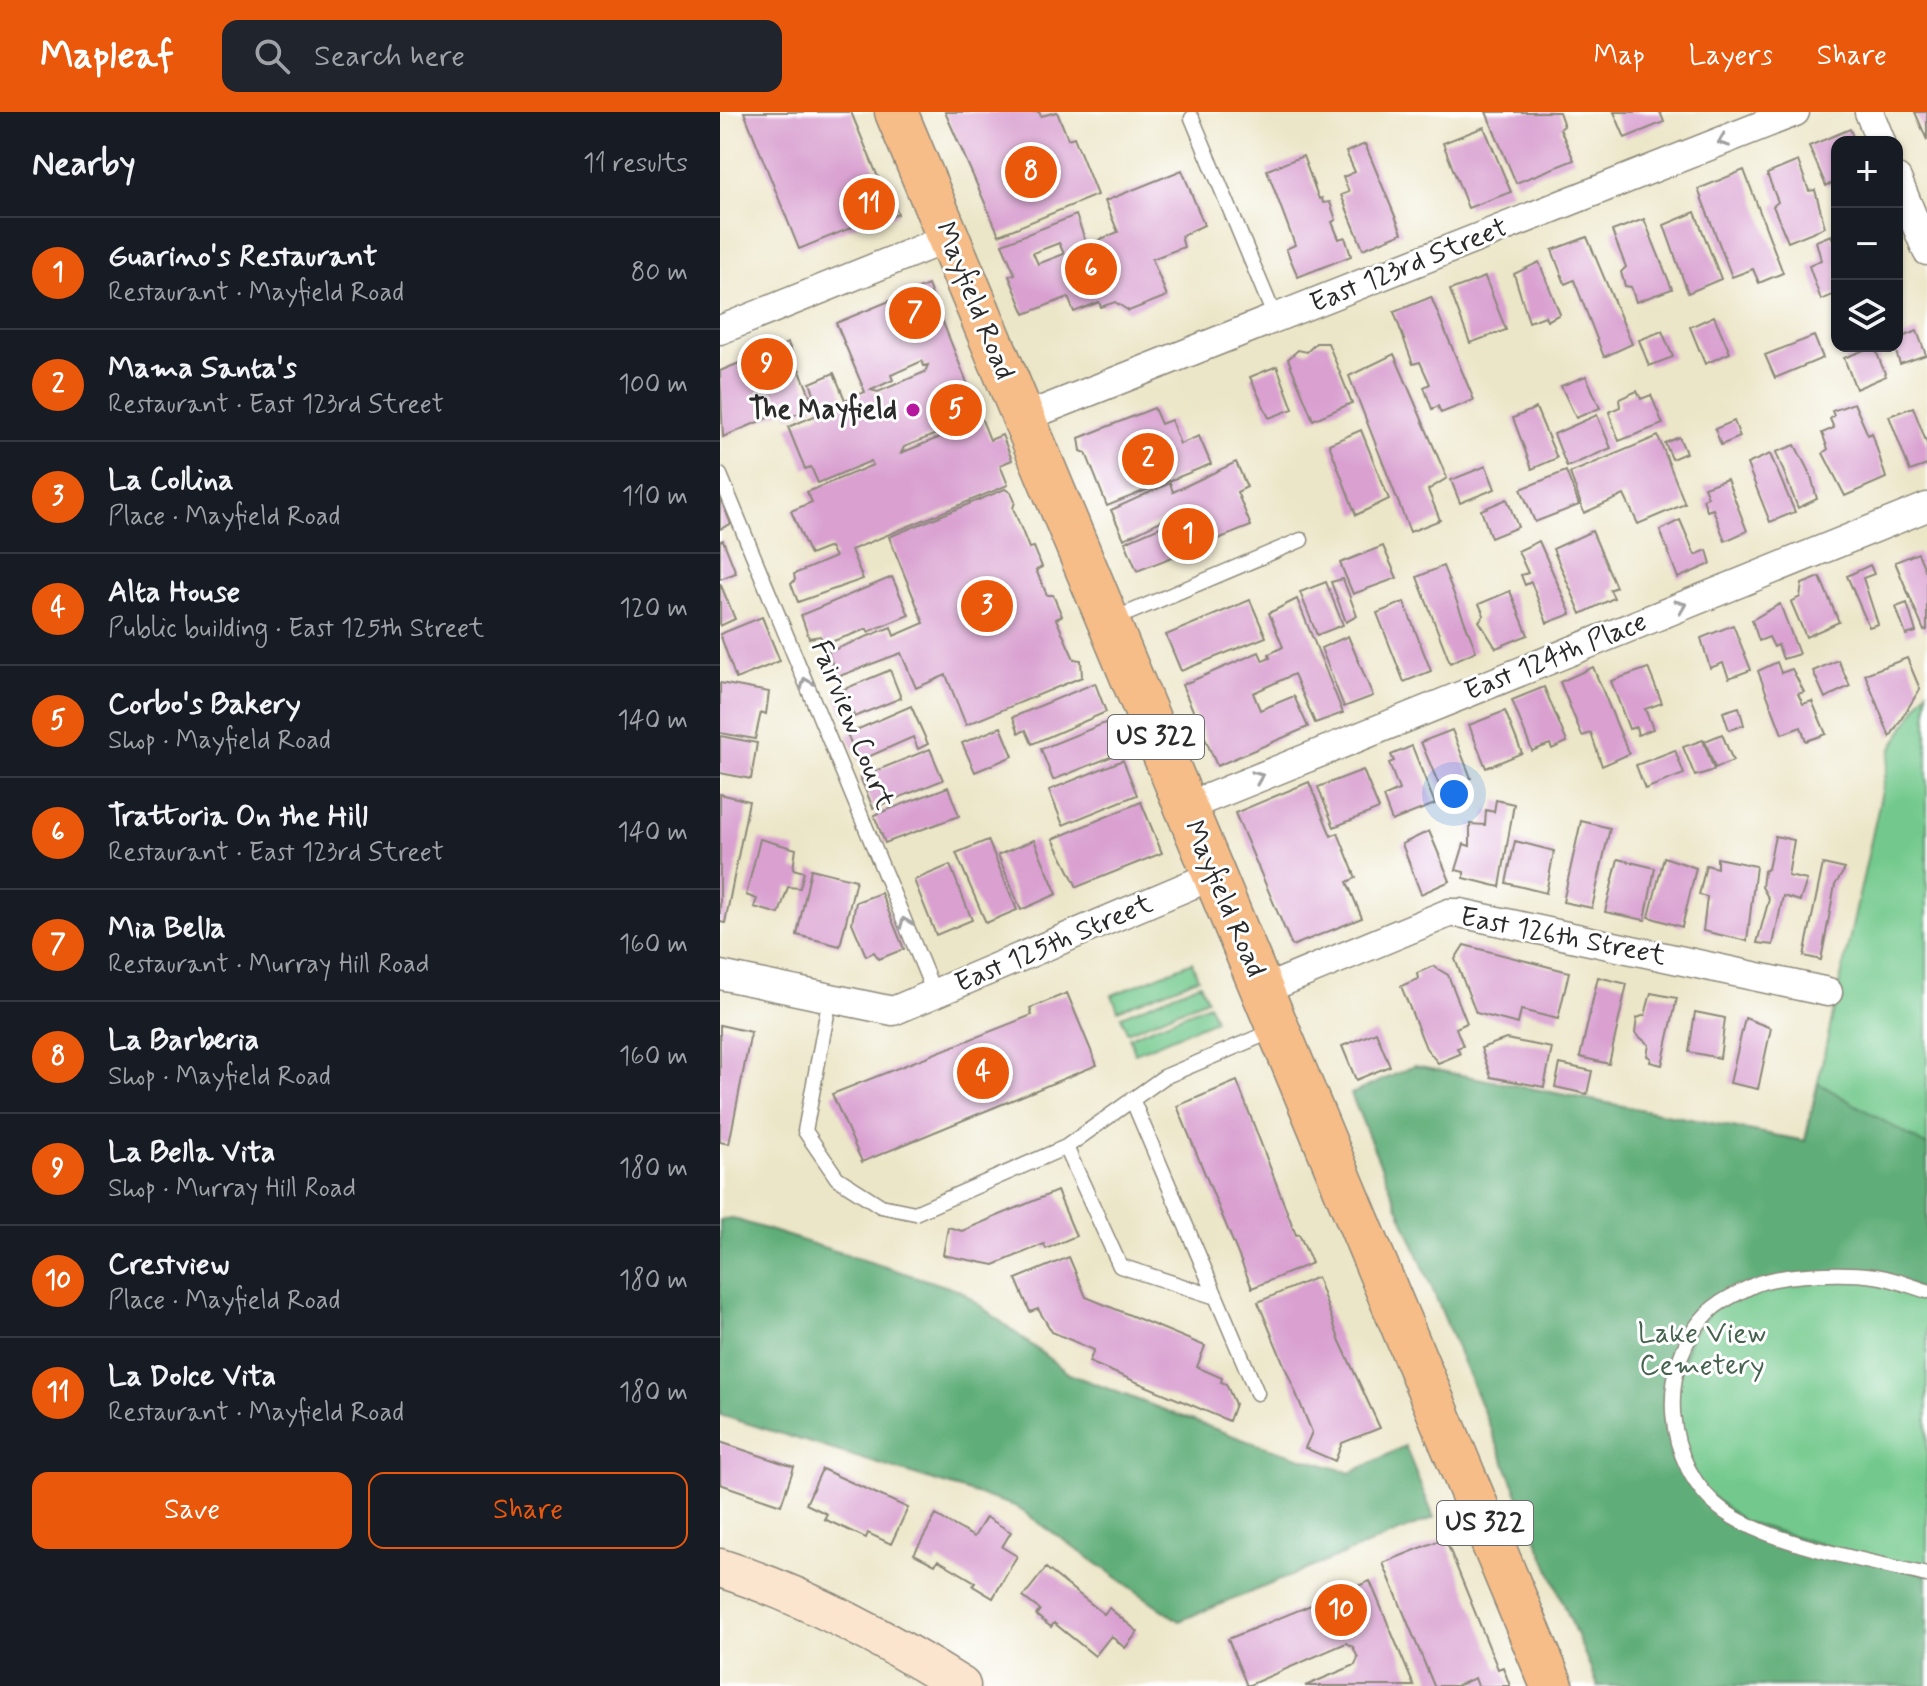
<!DOCTYPE html>
<html lang="en">
<head>
<meta charset="utf-8">
<style>
	body { margin:0; font-family:Mynerve,sans-serif; background:#20242c; color:#f1f3f6 }
	.controls { position:absolute; right:24px; top:24px; display:grid; overflow:hidden; border-radius:16px; box-shadow:0 2px 6px #0004 }
	.controls button { width:72px; height:72px; display:grid; place-items:center; padding:0; border:0; border-bottom:2px solid #363941; background:#171b24; color:#f1f3f6; font:40px sans-serif }
	.you { position:absolute; left:734px; top:682px; width:28px; height:28px; margin:-20px; border:6px solid #fff; border-radius:50%; background:#1a73e8; box-shadow:0 0 0 12px #1a73e833 }
	.badge { display:grid; place-items:center; width:52px; height:52px; border-radius:50%; background:#ea580c; color:#fff; font-size:26px; font-weight:700 }
	.pin { position:absolute; translate:-50% -50%; border:4px solid #fff; box-shadow:0 2px 8px #0006 }
	.list { margin:0; padding:0; list-style:none }
	h2 { display:flex; justify-content:space-between; align-items:center; height:104px; margin:0; padding:0 32px; font-size:34px }
	h2 small { font-size:26px; font-weight:400; color:#9ea1a6 }
	.list li { display:grid; grid-template-columns:52px 1fr auto; gap:24px; align-items:center; box-sizing:border-box; height:112px; padding:0 32px; border-top:2px solid #363941 }
	.list b { display:block; font-size:30px; white-space:nowrap }
	.list p { margin:0; font-size:26px; white-space:nowrap; color:#9ea1a6 }
	.list em { font-size:26px; font-style:normal; color:#9ea1a6 }
	.actions { display:flex; gap:16px; padding:24px 32px }
	.actions a { flex:1; padding:18px 0; border:2px solid #ea580c; border-radius:16px; text-align:center; font-size:28px; color:#ea580c }
	.actions .main { background:#ea580c; color:#fff }
	.icon { flex:none; width:44px; height:44px; fill:none; stroke:currentColor; stroke-width:2; stroke-linecap:round; stroke-linejoin:round }
	.map { position:relative; flex:none; width:1207px; height:1574px; overflow:hidden }
	header { display:flex; align-items:center; gap:48px; box-sizing:border-box; height:112px; padding:0 40px; background:#ea580c; color:#fff }
	header strong { font-size:38px }
	nav { display:flex; gap:44px; margin-inline-start:auto; font-size:28px }
	.search { width:560px; height:72px; background:#20242c; display:flex; align-items:center; gap:20px; box-sizing:border-box; padding:0 28px; border-radius:16px; color:#9ea1a6; font-size:30px }
	main { display:flex }
	aside { flex:1; background:#171b24 }
	.map>svg:first-child { display:block }
	.green { fill:#73c98d; stroke:#4f7a5c; stroke-width:2 }
	.forest { fill:#5ead78; stroke:#446c52; stroke-width:2 }
	.building { fill:#d9a0d0; fill-rule:evenodd }
	.lines { fill:none; stroke-linecap:round; stroke-linejoin:round }
	.lane-casing { stroke:#8c887a; stroke-width:17 }
	.street-casing { stroke:#8c887a; stroke-width:31 }
	.secondary-casing { stroke:#8c887a; stroke-width:41 }
	.primary-casing { stroke:#8c887a; stroke-width:45 }
	.lane { stroke:#fff; stroke-width:14 }
	.street { stroke:#fff; stroke-width:28 }
	.secondary { stroke:#fce5cf; stroke-width:38 }
	.primary { stroke:#f7bd88; stroke-width:42 }
	.oneway { stroke:#a0a0a0 }
	.poi-dot { fill:#b5179e; stroke:#fff; stroke-width:3 }
	.labels { text-anchor:middle; dominant-baseline:central; stroke-width:6; stroke-linejoin:round; paint-order:stroke }
	.shield { fill:#fff; stroke:#6b6b6b; stroke-width:2 }
	.shield-label { font-size:26px; font-weight:bold; fill:#2b2b2b }
	.street-label { font-size:28px; fill:#2b2b2b; stroke:#fff }
	.poi-label { font-size:28px; font-weight:bold; fill:#2b2b2b; stroke:#fff; text-anchor:end }
	.park-label { font-size:28px; fill:#44624d; stroke:#fff }
</style>
</head>
<body>
<header>
<strong>Mapleaf</strong>
<div class="search"><svg class="icon" aria-label="search" viewBox="0 0 24 24"><circle cx="10" cy="10" r="6"/><path d="M15 15l6 6"/></svg>Search here</div>
<nav><a>Map</a><a>Layers</a><a>Share</a></nav>
</header>
<main>
<aside>
<h2>Nearby<small>11 results</small></h2>
<ul class="list">
<li><span class="badge">1</span><div><b>Guarino's Restaurant</b><p>Restaurant · Mayfield Road</p></div><em>80 m</em></li>
<li><span class="badge">2</span><div><b>Mama Santa's</b><p>Restaurant · East 123rd Street</p></div><em>100 m</em></li>
<li><span class="badge">3</span><div><b>La Collina</b><p>Place · Mayfield Road</p></div><em>110 m</em></li>
<li><span class="badge">4</span><div><b>Alta House</b><p>Public building · East 125th Street</p></div><em>120 m</em></li>
<li><span class="badge">5</span><div><b>Corbo's Bakery</b><p>Shop · Mayfield Road</p></div><em>140 m</em></li>
<li><span class="badge">6</span><div><b>Trattoria On the Hill</b><p>Restaurant · East 123rd Street</p></div><em>140 m</em></li>
<li><span class="badge">7</span><div><b>Mia Bella</b><p>Restaurant · Murray Hill Road</p></div><em>160 m</em></li>
<li><span class="badge">8</span><div><b>La Barberia</b><p>Shop · Mayfield Road</p></div><em>160 m</em></li>
<li><span class="badge">9</span><div><b>La Bella Vita</b><p>Shop · Murray Hill Road</p></div><em>180 m</em></li>
<li><span class="badge">10</span><div><b>Crestview</b><p>Place · Mayfield Road</p></div><em>180 m</em></li>
<li><span class="badge">11</span><div><b>La Dolce Vita</b><p>Restaurant · Mayfield Road</p></div><em>180 m</em></li>
</ul>
<div class="actions"><a class="main">Save</a><a>Share</a></div>
</aside>
<div class="map">
<svg width="1207" height="1574" viewBox="0 0 1207 1574">
	<rect width="100%" height="100%" fill="#fff"/>
	<filter id="ink" filterUnits="userSpaceOnUse"><feTurbulence type="fractalNoise" baseFrequency=".0125" numOctaves="2"/><feDisplacementMap in="SourceGraphic" scale="16" xChannelSelector="R" yChannelSelector="G"/><feConvolveMatrix kernelMatrix="1 2 1 2 8 2 1 2 1" color-interpolation-filters="sRGB"/></filter>
	<filter id="wash" filterUnits="userSpaceOnUse"><feTurbulence type="fractalNoise" baseFrequency=".006" numOctaves="4" result="noise"/><feDisplacementMap in="SourceGraphic" scale="32" xChannelSelector="R" yChannelSelector="G"/><feGaussianBlur stdDeviation="1.8" result="paint"/><feColorMatrix in="noise" values="0 0 0 0 0 0 0 0 0 0 0 0 0 0 0 0 0 1.4 0 .05"/><feComposite in="paint" operator="in"/></filter>
	<g filter="url(#wash)">
		<rect width="100%" height="100%" fill="#ece6c8"/>
		<path class="green" d="M1207,578v996h-329l-184,-620 391,75 86,-391z
			M472,850l6,16 -80,32 -6,-15z
			M480,871l7,16 -80,33 -6,-16z
			M489,892l6,16 -80,33 -6,-16z"/>
		<path class="forest" d="M694,954l391,75 13,-58 109,63v145l-51,-15 -119,8 -44,24 -21,26 -21,69 27,82 44,36 185,54v111h-329l-247,-592z
			M11,1106l230,73 108,83 178,67 104,32 54,-27 29,72 -255,103 -164,-115 -295,-91v-195z"/>
		<g id="blocks">
			<path class="building" d="M24,0h107l36,87 4,-2 7,17 -16,6 -2,-4 -81,33z
				M225,0h94l2,4 16,-4 11,27 6,-2 23,58 -98,40z
				M766,0h73l5,14 -4,3 14,31 -58,23z
				M894,0h46l4,10 -39,16z
				M1195,0h12v28z
				M764,15l27,65 -43,16 -25,-65z
				M1130,17l5,13h-18v39l-11,5 -17,-40z
				M645,32l37,89 -39,16 -22,-54 8,-3 -6,-15 12,-5 -9,-20z
				M583,44l16,43 3,-1 1,5 7,-1 6,18 -4,2 7,17 6,-2 6,19 -53,21 -12,-28 9,-4 -28,-75z
				M1078,49l11,30 6,-1 10,37 -37,15 -15,-36 5,-4 -11,-28z
				M462,58l22,55 -23,11 3,11 -32,12 15,37 -38,15 -14,-9 -14,5 -2,-5 -25,10 -6,-15 -43,17 -16,-38 6,-2 -13,-30 74,-29 11,30 31,-13 -13,-31zM339,131l5,11 -26,10 -5,-11z
				M1024,58l39,103 -24,10 -6,-14 -21,8 -34,-88z
				M975,100l26,67 -33,14 -24,-68z
				M924,107l28,70 -36,13 -5,-15 -6,-1 -4,-14 5,-5 -14,-36z
				M1111,123l6,12v46l-16,7 -12,-34 12,-6 -5,-19z
				M867,125l45,107 -28,13 -30,-77 -9,4 -13,-34z
				M819,150l21,52 -13,7 -2,-5 -16,6 -15,-48z
				M765,165l21,53 -36,13 -20,-53z
				M208,173l62,155 12,-5 10,25 -12,5 8,20 -157,65 12,29 -65,23 -7,-18 4,-4 -1,-6 41,-17 -5,-10 -20,8 -19,-44 21,-9 -5,-10 66,-27 -2,-4 -53,22 -7,-16 -6,2 -17,-42 34,-14 -12,-30 24,-10 11,27 20,-8 -29,-69zM202,249l2,5 4,-1 -3,7 -47,20 -7,-2 22,-10 -2,-5zM226,318l7,2 -52,21 3,-6z
				M711,185l43,103 -33,13 -3,-7 -6,3 -8,-22 6,-3 -10,-22 -7,2 -19,-52z
				M994,204l16,37 -25,11 -15,-37z
				M942,219l11,26 -24,9 -10,-26z
				M1197,219l9,24 -26,9 -6,-18h3v-7z
				M1094,224l9,22 -48,20 -10,-23z
				M68,231l27,64 -26,10 -3,-7 -63,27 -3,-66z
				M596,231h12l24,60 -39,17 -25,-61 10,-9 9,2z
				M1154,234l12,30 -30,13 -12,-31z
				M674,242l53,124 -19,12 12,30 -30,12 -61,-156z
				M557,254l16,43 -24,9 -19,-41z
				M866,264l14,32 -24,10 -15,-32z
				M917,279l4,8 10,-4 12,29 -44,17 -10,-29 11,-5 -1,-8z
				M1134,291l14,32 4,-2 14,45 -41,18 -22,-43 5,-4 -6,-16 12,-5 -4,-9 4,-3 -2,-5z
				M1193,295l14,37v21l-17,6 -21,-55z
				M434,296l7,16 10,-4 9,24 19,-8 12,28 -104,42 -21,-53 -5,-2 -2,-13z
				M816,296l21,50 -25,11 -19,-51z
				M877,303l14,33 -44,19 -13,-33z
				M1014,309l6,16 -19,8 -6,-16z
				M641,318l28,69 -33,16 -27,-71z
				M938,324l27,68 -47,20 -14,-29 -40,18 -14,-40z
				M959,325l7,16 -14,6 -7,-16z
				M1075,333l16,31 6,23 -19,9 -22,-56z
				M1050,342l25,58 -25,10 -23,-58z
				M516,350l11,25 -10,5 14,34 -114,45 -12,-29 51,-22 -3,-5 -49,24 -13,-29 59,-27 3,9z
				M766,354l9,23 -35,14 -9,-23z
				M846,359l13,34 -44,17 -14,-33z
				M1007,367l20,52 -22,10 -12,-32 -6,2 -4,-12 5,-2 -4,-10z
				M285,377l6,3 4,10 -2,6 16,40 5,-1 8,20 -6,3 11,25h6l9,21 -6,3 18,40 7,1 1,17 -116,48 -20,-50 -30,13 -15,-35 -64,24 -9,-25 63,-25 3,9 30,-13 -35,-86z
				M0,385l11,27 -11,5z
				M787,387l11,28 -27,11 -10,-28z
				M960,408l15,35 12,-5 4,14 -33,14 -18,-48z
				M872,419l24,56 -6,3 4,8 -33,16 -28,-65z
				M3,428l13,33 -16,6v-38z
				M819,429l32,73 -24,9 -16,-41 -6,3 -4,-10 7,-2 -10,-22z
				M663,434l14,32 -44,16 -13,-31z
				M1198,441l9,21v56l-3,1 -29,-69z
				M1150,453l4,9 -11,4 15,46 -9,3 -22,-51z
				M723,454l33,85 -26,12 -33,-86z
				M172,465l17,38 -41,17 -1,-3 -42,15 -5,-8 -11,2 -8,-23z
				M1100,465l19,45 -33,15 -15,-35 9,-5 2,-13z
				M623,467l14,37 -11,6 -15,-40z
				M606,470l17,43 -26,10 -17,-43z
				M0,471l15,36 -15,7z
				M790,479l18,44 -32,13 -17,-27 5,-6 -5,-11z
				M577,487l46,114 -28,10 -21,-49 -41,19 7,17 34,-14 14,31 -91,39 -35,-81 77,-33 4,9 7,-3 -1,-4 14,-7 -14,-34z
				M530,488l16,37 -85,34 -15,-36z
				M684,490l27,69 -27,11 -27,-69z
				M1187,491l9,29 -10,3 -10,-28z
				M1060,492l19,50 -16,5 -5,-14 -4,2 -5,-10 -10,4 -7,-21z
				M42,505l18,44 -44,18 -16,-45z
				M1013,513l18,45 -22,8 -6,-15 -13,5 -9,-30z
				M628,524l25,60 -29,11 -23,-59z
				M1187,546l13,31 -30,48 -25,-63z
				M1118,548l12,26 -25,12 -12,-27z
				M1057,550l4,11 11,-4 12,23 -6,2 5,10 9,-3 14,33 -20,7 -5,-14 -19,7 -24,-63z
				M873,555l36,87 -27,12 -11,-33 -9,3 -22,-54z
				M928,556l14,35 -17,6 8,20 -15,6 -2,-8 -7,2 -18,-48z
				M170,558l11,28 -47,19 -2,-6 -10,2 -6,-15 7,-5 -1,-3z
				M0,571l49,9 -3,22 -5,-2 -6,27 -35,-6z
				M375,571l11,29 -74,32 -6,-14 -7,3 -6,-16z
				M824,575l23,55 -15,7 -2,-5 -18,7 -20,-51z
				M191,594l17,38 -10,5 -5,-12 -54,24 -12,-27z
				M1019,595l5,18 -15,5 -6,-18z
				M785,599l17,42 -36,15 -17,-43z
				M390,609l13,31 -70,28 -12,-31z
				M281,615l12,29 -38,16 -13,-29z
				M732,618l19,48 -30,12 -20,-48z
				M1002,622l11,27 -18,7 -10,-27z
				M0,624l37,7 -6,36 -31,-6z
				M983,628l11,30 -19,6 -12,-29z
				M692,634l23,58 -43,17 -9,-24 16,-7 -10,-27 5,-2 -3,-6z
				M210,637l13,31 -70,28 -13,-31z
				M955,638l9,24 -39,15 -9,-24z
				M403,648l14,35 -74,30 -14,-35z
				M643,658l16,39 -45,18 -16,-40z
				M589,670l22,54 7,-3 18,45 -9,4 15,36 -70,28 -57,-133z
				M228,675l11,29 -74,27 -11,-28z
				M0,682l29,7 -24,122 -5,-1z
				M776,688l18,4 -14,83 -36,-9v-6l-8,-2 8,-26 6,2v-22l15,1 1,-15 8,2z
				M421,690l21,51 -85,34 -24,-48z
				M861,709l29,7 -18,80 -29,-6z
				M709,719l21,50 -29,13 -19,-50z
				M1055,724l19,4 -6,36 19,4 -7,21 -17,-5 -10,49 -16,-2 12,-44 -7,-12 2,-16 4,-2z
				M40,727l36,10 -3,20 11,3 -4,16 -12,-1 -9,27 -25,-7 3,-8 -11,-4z
				M268,728l29,70 -31,13 -30,-70z
				M314,728l23,54 -36,16 -23,-55z
				M795,729l39,10 -8,42 -40,-10z
				M944,745l32,11 -14,59 -33,-10z
				M997,746l39,8 -9,75 -44,-10 4,-34 -8,-2 7,-30 11,3z
				M898,747l37,9 -10,52 -40,-8z
				M1103,752l22,5 -10,16 -14,75 -17,-4z
				M230,753l22,55 -36,15 -22,-55z
				M91,757l45,11 -16,66 -43,-11z
				M161,781l23,56 -25,10 -5,-7 -8,4 -14,-33 4,-21z
				M744,833l105,27 -11,47 -37,-9 -3,14 -42,-11 -21,-54z
				M713,854l15,9 19,48 -11,5 7,18 -6,2 3,6 -22,9 -12,-15 -25,-62 17,-7 -1,-6z
				M878,865l29,7 -18,80 -29,-7z
				M347,881l30,72 -235,97 -30,-68 200,-79 -2,-7z
				M931,881l26,5 -15,67 -12,-3 1,-4 -4,-2 2,-11 -14,-12 2,-15 8,-3z
				M975,900l30,6 -5,40 -31,-6z
				M1025,906l26,10 -13,61 -28,-6z
				M0,913l31,7 -22,112 -9,-2z
				M656,920l14,34 -34,14 -14,-34z
				M786,927l46,9 -8,39 -53,-10 -10,-29z
				M840,952l32,7 -5,23 -32,-7z
				M517,969l59,154 3,-1 13,29 -60,25 -75,-182z
				M337,1079l19,45 -30,13 -2,-5 -50,21 -51,-10 5,-28 14,4z
				M349,1145l17,40 119,49 -8,21 25,11 -1,4 5,2 9,20 -6,17 -140,-59 5,-12 -42,-18 -14,-23 -8,3 -14,-33z
				M597,1165l22,62 41,89 -38,15 -7,18 -30,-13 7,-16 -54,-130z
				M0,1330l74,25 -13,38 -61,-21z
				M102,1357l86,39 -17,36 -23,-11 -2,5 -42,-19 3,-5 -21,-10z
				M216,1403l38,22 12,-20 25,15 -9,15 15,9 -24,42 -20,-12 2,-4 -37,-22 -3,5 -21,-11z
				M725,1426l53,131 5,-2 7,19h-32l-3,-8 -19,8h-22l-51,-123z
				M326,1456l58,46 5,-6 29,24 -13,16 -14,-12 -16,20 -41,-33 -3,4 -15,-12 4,-5 -17,-13z
				M650,1469l44,105h-109l50,-21 3,-7 -5,-11 -7,-4 -99,43 -19,-47z"/>
		</g>
	</g>
	<g filter="url(#ink)">
		<use href="#blocks" fill-opacity="0" stroke="#8c887a" stroke-width="2"/>
		<g class="lines">
			<defs>
				<path id="lane" d="M472,6l84,202
					M0,363l215,520
					M392,508l189,-80
					M110,886l-25,133 32,47 44,28 34,7 151,-66 98,-70 111,-47
					M412,987l125,294
					M346,1035l54,119 96,31
					M1207,1179c-17,-5 -35,-13 -52,-15 -30,-4 -93,-3 -121,9 -12,6 -32,15 -42,24 -58,53 -50,158 13,203 48,33 145,49 202,63"/>
				<path id="street" d="M1149,0l12,30
					M1177,67l30,72
					M0,218l228,-92
					M303,306l772,-306
					M466,695l741,-300
					M0,863l173,36 321,-136
					M543,878l186,-77h11l368,79"/>
				<path id="secondary" d="M0,1456c85,27 166,71 241,118"/>
				<path id="primary" d="M176,0l656,1574"/>
			</defs>
			<use href="#lane" class="lane-casing"/>
			<use href="#street" class="street-casing"/>
			<use href="#secondary" class="secondary-casing"/>
			<use href="#primary" class="primary-casing"/>
			<use href="#lane" class="lane"/>
			<use href="#street" class="street"/>
			<use href="#secondary" class="secondary"/>
			<use href="#primary" class="primary"/>
		</g>
		<defs><path id="oneway-chevron" d="M-2-3.5L2.5 0L-2 3.5" fill="none" stroke-width="1.6" stroke-linecap="round" stroke-linejoin="round" transform="scale(2)"/></defs>
		<g class="oneway">
			<use href="#oneway-chevron" transform="translate(1003 29) rotate(158)"/>
			<use href="#oneway-chevron" transform="translate(961 494) rotate(-22)"/>
			<use href="#oneway-chevron" transform="translate(86 571) rotate(-112)"/>
			<use href="#oneway-chevron" transform="translate(538 665) rotate(-22)"/>
			<use href="#oneway-chevron" transform="translate(185 811) rotate(-112)"/>
		</g>
	</g>
	<circle class="poi-dot" cx="193" cy="298" r="8"/>
	<g class="labels">
		<g class="shield">
			<rect x="388" y="603" width="96" height="44" rx="6"/>
			<rect x="717" y="1389" width="96" height="44" rx="6"/>
		</g>
		<g class="shield-label">
			<text x="436" y="625">US 322</text>
			<text x="765" y="1411">US 322</text>
		</g>
		<g class="street-label">
			<text transform="translate(689 154) rotate(-22)">East 123rd Street</text>
			<text transform="translate(254 189) rotate(68)">Mayfield Road</text>
			<text transform="translate(836 545) rotate(-22)">East 124th Place</text>
			<text transform="translate(132 613) rotate(68)">Fairview Court</text>
			<text transform="translate(504 787) rotate(67)">Mayfield Road</text>
			<text transform="translate(843 825) rotate(11)">East 126th Street</text>
			<text transform="translate(334 832) rotate(-23)">East 125th Street</text>
		</g>
		<g class="poi-label">
			<text x="177" y="298">The Mayfield</text>
		</g>
		<g class="park-label">
			<text x="982" y="1222">Lake View<tspan x="982" dy="32">Cemetery</tspan></text>
		</g>
	</g>
</svg>
<div class="controls">
<button>+</button>
<button>−</button>
<button><svg class="icon" aria-label="layers" viewBox="0 0 24 24"><path d="M12 4l9 5-9 5-9-5zM3 14l9 5 9-5"/></svg></button>
</div>
<div class="you"></div>
<div class="pin badge" style="left:468px;top:422px">1</div>
<div class="pin badge" style="left:428px;top:347px">2</div>
<div class="pin badge" style="left:267px;top:494px">3</div>
<div class="pin badge" style="left:263px;top:961px">4</div>
<div class="pin badge" style="left:236px;top:298px">5</div>
<div class="pin badge" style="left:371px;top:157px">6</div>
<div class="pin badge" style="left:195px;top:201px">7</div>
<div class="pin badge" style="left:311px;top:60px">8</div>
<div class="pin badge" style="left:47px;top:252px">9</div>
<div class="pin badge" style="left:621px;top:1498px">10</div>
<div class="pin badge" style="left:149px;top:92px">11</div>
</div>
</main>
</body>
</html>
